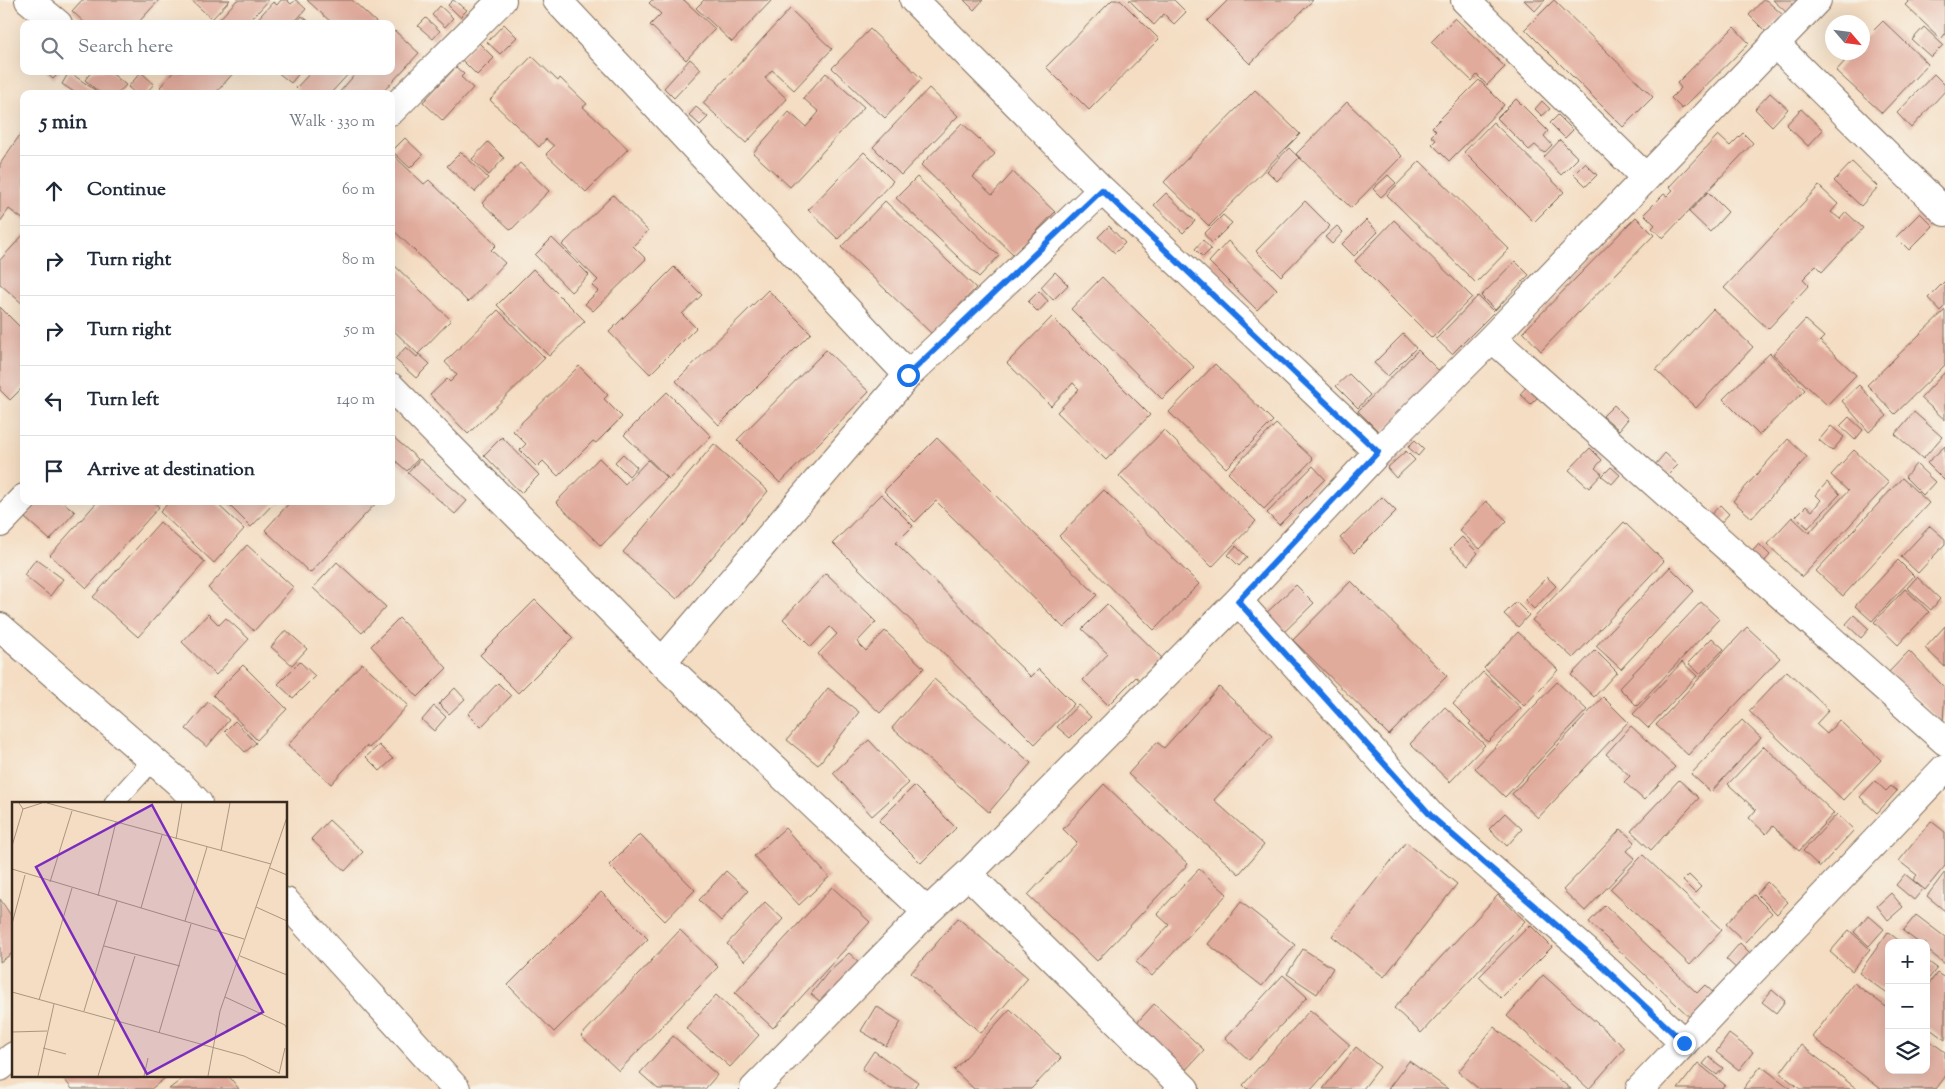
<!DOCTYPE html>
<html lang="en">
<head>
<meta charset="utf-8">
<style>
	body { margin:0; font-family:"Sorts Mill Goudy",serif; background:#f6f6f7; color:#1f2937 }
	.controls { position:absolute; right:15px; bottom:15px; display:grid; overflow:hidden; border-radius:10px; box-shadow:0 5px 20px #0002 }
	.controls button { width:45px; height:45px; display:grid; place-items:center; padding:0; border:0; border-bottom:1px solid #e0e1e3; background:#fff; color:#1f2937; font:25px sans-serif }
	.compass { position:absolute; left:1825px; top:15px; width:45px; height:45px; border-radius:50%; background:#fff; box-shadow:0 5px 20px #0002; rotate:118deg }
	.stop { position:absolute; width:15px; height:15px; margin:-11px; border:4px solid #1a73e8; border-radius:50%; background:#fff }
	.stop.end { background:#1a73e8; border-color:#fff; box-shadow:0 1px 5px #0008 }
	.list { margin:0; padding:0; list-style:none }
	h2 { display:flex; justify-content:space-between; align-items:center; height:65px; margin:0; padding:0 20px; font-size:21px }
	h2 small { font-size:16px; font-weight:400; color:#747a83 }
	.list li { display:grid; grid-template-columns:32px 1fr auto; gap:15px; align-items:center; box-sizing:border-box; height:70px; padding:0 20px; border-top:1px solid #e0e1e3 }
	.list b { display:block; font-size:19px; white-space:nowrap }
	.list em { font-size:16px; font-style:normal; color:#747a83 }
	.icon { flex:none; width:28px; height:28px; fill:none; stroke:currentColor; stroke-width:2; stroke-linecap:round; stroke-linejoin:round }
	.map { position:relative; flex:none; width:1945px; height:1089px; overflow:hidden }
	.search { position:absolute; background:#fff; box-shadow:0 5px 20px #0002; left:20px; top:20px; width:375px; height:55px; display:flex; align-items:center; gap:12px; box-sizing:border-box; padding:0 18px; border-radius:10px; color:#747a83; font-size:19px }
	.panel { position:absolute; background:#fff; box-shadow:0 5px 20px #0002; left:20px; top:90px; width:375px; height:415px; border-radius:10px }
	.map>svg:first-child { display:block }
	.building { fill:#e1ab9c }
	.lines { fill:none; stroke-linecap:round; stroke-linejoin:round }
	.service-casing { stroke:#7c6957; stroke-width:21 }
	.minor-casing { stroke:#7c6957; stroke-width:30 }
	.secondary-casing { stroke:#7c6957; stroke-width:30 }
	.service { stroke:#fff; stroke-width:19 }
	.minor { stroke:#fff; stroke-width:28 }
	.secondary { stroke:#fff; stroke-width:28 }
	.route { stroke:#1a73e8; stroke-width:6 }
	.inset-road { fill:none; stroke:#aa9580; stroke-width:1 }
	.view { fill:#7b2cbf; fill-opacity:0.15; stroke:#7b2cbf; stroke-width:2.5 }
	.inset-edge { fill:none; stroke:#3b2a1e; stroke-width:2.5 }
</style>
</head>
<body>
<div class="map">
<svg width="1945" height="1089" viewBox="0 0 1945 1089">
	<rect width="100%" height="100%" fill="#f7f3e8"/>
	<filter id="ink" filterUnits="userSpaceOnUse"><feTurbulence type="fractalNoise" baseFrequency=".02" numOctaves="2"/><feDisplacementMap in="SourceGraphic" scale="10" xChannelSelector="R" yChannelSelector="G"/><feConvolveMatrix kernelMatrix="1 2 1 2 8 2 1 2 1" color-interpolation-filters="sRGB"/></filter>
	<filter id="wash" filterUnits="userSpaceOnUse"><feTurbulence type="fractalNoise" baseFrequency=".0096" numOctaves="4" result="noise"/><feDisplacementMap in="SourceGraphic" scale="20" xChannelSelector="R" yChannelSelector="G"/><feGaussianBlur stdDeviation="1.12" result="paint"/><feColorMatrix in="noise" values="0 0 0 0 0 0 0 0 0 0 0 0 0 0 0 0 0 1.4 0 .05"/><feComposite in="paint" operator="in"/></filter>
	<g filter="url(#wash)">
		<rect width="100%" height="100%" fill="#f4ddc2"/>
		<g id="blocks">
			<path class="building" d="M82,0h77l-22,24h-51l-14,-13z
				M191,0h39l-18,19z
				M237,0h32l-22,24h-32z
				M281,0h6l4,4 5,-4 10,9 -13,15h-40l20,-22 4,3z
				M307,0h45l26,24h-45z
				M453,0l14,10 -7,7 -12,-12z
				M652,0h32l31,29 -29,31 -36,-35 11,-11 -12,-11z
				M704,0h68l-40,42 -36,-34z
				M964,0h19l-9,10z
				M1112,0h8l39,39 -70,71 -43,-43z
				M1129,0h45l12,12 -12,12 -10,-10 -10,11z
				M1228,0h85l-63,64 -43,-43z
				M1524,0h21l-10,11z
				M1554,0l99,97 -30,30 -98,-98z
				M1763,0h3l17,15 -17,17 -17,-17z
				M1773,0h27l-13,13z
				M1910,0h35v34l-4,5 -36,-34z
				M440,6l13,12 -8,9 -13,-12z
				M790,9l42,40 -38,41 -22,-20 -7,8 22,21 -41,44 -43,-40z
				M302,16l10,8h-16z
				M426,18l14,13 -7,8 -15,-13z
				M1455,18l50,49 -18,18 -10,-10 -5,6 -41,-39z
				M1883,21l45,43 -46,49 -46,-42 17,-19h9v-10z
				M504,24l13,13 -17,17 -13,-12z
				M1734,27l15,16 -67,66 -11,-11 10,-10 -4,-5z
				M1924,27l19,18 -12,12 -19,-17z
				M870,29l52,50 -37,39 -53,-50z
				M395,31l24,22 -38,41h-43l20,-23h33v-36z
				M477,41l17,17 -17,17 -16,-16z
				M532,56l26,25 2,-3 27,26 -4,3 45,42 -42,43 -40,-38 8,-8 -8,-7 -7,8 -49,-47z
				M690,59l11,10 -27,29 -10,-10z
				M456,67l8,7 -3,3 12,11 -30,33 -20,-19z
				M44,71h17l-8,8z
				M92,71h17l17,14 -8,9h-17l-16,-14z
				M174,71h61l-20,23h-47l-8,-7z
				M276,71h25l-10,12z
				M312,71h39l-21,23h-28l-6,-6z
				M69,72l26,18 -3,4h-15l-15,-10z
				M141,72l13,12 -9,10h-9l-8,-7z
				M826,73l38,34 -74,80 -37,-34 36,-41 17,15 13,-15 -16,-14z
				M1934,74l11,11v6l-34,37 -14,-15z
				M1479,80l25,25 -55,56 -17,-17 4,-4 -5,-4 5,-5 -4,-4z
				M929,88l29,28 -57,59 -28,-28z
				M1255,90l45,44 -91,92 -45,-44z
				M1770,93l18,16 -16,17 -17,-17z
				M1516,99l32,32 -4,5 8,9 -8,8 -9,-8 -6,5 -32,-32z
				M1542,101l8,8 -8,7 -7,-7z
				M1347,102l55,54 -51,52 -55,-54z
				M696,107l12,10 -8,8 -11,-10z
				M1801,109l22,21 -15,16 -22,-21z
				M1558,115l15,15 -8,8 -15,-15z
				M1493,122l71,70 -30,30 -70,-70z
				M962,123l33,31 -22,23 19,18 21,-23 42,40 -41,43 -93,-90z
				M24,129v91l-15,-11 -9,13v-58z
				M1743,133l10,10 -90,95 -11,-10 3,-3 -11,-11 20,-20 3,2 6,-6 -4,-3 49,-52 12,11z
				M405,138l18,17 -13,13 -18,-17z
				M1560,140l18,18 -17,17 -17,-18z
				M488,142l16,16 -15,17 -17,-16z
				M1289,148l10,10 -22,23 -10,-10z
				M461,152l27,26 -13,14 -28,-26z
				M864,152l29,29 -55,58 -30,-29z
				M391,153l33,31 5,-4 67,65 -5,5 14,13 -37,39 -77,-74z
				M1420,161l89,88 -33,34 -89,-88z
				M1852,162l26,25 -17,19 -27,-25z
				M520,163l29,28 -38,39 -29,-27z
				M1585,163l12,12 -11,11 -12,-12z
				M1388,175l8,8 -15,14 -8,-8z
				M917,177l82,79 -20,21 -83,-79z
				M1819,186l19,18 -7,8 9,7 6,-7 17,16 -41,44 -6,-6 -13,13 6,6 -41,44 -44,-41z
				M1708,192l20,20 -18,20 -21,-20z
				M1166,193l29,28 -12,12 -29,-28z
				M613,195l35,36 -15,15 13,13 -53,52 -8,-7 13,-13 -6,-5 6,-6 -36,-35z
				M885,201l91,87 -44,46 -91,-87z
				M1305,201l25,25 -49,50 -25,-25z
				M1920,213l13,13 -24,24 -13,-13z
				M1223,215l9,8 -20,20 -8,-9z
				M1636,217l18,18 -113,116 -18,-19z
				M1366,220l12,12 -24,24 -12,-12z
				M1394,220l78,77 -40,41 -77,-77z
				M1109,226l16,17 -10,10 -17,-16z
				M1337,226l6,6 -11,12 -7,-7z
				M24,234v71l-24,-21v-24z
				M552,238l37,37 -18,17 -36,-37z
				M1203,240l8,9 -8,8 -8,-8z
				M1228,241l49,48 -20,21 -48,-48z
				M1515,261l14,14 -34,35 -14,-14z
				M391,262l60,58 -33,34 -27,-26z
				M674,267l28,28 -20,19 14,14 -46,46 -41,-42z
				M533,269l52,52 -36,35 -52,-51z
				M1055,272l13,13 -15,15 -12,-13z
				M1102,277l92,90 -32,32 -91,-90z
				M1945,281v25l-5,5 -12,-13z
				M768,290l43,43 -92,92 -43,-44z
				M1039,291l9,10 -10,11 -10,-10z
				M1478,296l16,16 -42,42 -16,-15z
				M0,307l24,24v55l-14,14 -10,-10z
				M1713,309l40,38 -57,61 -40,-38z
				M498,310l47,48 -77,76 -38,-39 17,-16 3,3 7,-7 -12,-13z
				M1945,310v55l-50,49 -28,-29z
				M1052,317l98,98 -44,45 -49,-48 22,-23 -6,-6 -22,23 -44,-43z
				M1805,320l19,17 -4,4 36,34 -29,30 -54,-51z
				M1403,334l13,14 -28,28 -14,-13z
				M406,347l11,10 2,-3 11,10 -14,14 -21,-19z
				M826,350l43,42 -89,91 -43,-43z
				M1418,350l23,23 -60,61 -23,-23z
				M1770,353l35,37 -46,45 -36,-36z
				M1215,364l58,57 -47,47 -57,-56z
				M579,366l29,29 -4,4 18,18 -26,26 -3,-2 -35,35 -15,-15 -6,6 -17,-17 6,-6 -13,-13z
				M1945,372v48l-24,-22z
				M1349,374l21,21 -12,13 -22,-22z
				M1531,382l11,11 -11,11 -11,-10z
				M1859,385l28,31 -18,16 -27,-31z
				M667,392l44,44 -42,43 -45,-44z
				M1614,405l14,14 -9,11 -16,-14z
				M1914,412l28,25 -19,22 -28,-25z
				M1849,417l14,13 -8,10 -15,-14z
				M1276,424l37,35 -49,50 -36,-36z
				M1831,426l13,11 -12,14 -13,-11z
				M1164,430l92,91 -44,46 -93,-91z
				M391,435l27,24 -11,12 -16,-14z
				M502,437l37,38 -18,18 -37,-38z
				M937,438l160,157 -33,33 -128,-127 -21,21 -31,-31z
				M1788,439l19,18 -55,61 -19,-17z
				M1415,440l9,9 -6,7 -10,-9z
				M714,444l54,47 -91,108 -54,-47z
				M1945,446v35l-18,-18z
				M1590,448l12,12 -7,8 7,6 -13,14 -20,-18z
				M1854,450l35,33 -87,94 -35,-33 25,-27 17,16 39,-42 -17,-16z
				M1406,451l9,9 -19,18 -9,-10z
				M1665,453l13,12 -11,11 -12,-11z
				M623,454l14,13 -8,9 -14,-14z
				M599,458l26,26 23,-24 19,18 -66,68 -45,-44z
				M420,459l47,42 -12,13 -47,-41z
				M1916,464l19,18 -12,13 -18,-18z
				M1313,466l12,13 -46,46 -12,-12z
				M1611,467l9,8 -8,9 -10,-8z
				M1902,478l27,25 -86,93 -27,-25z
				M1827,482l13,12 -32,34 -12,-12 10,-10 6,5 9,-11 -5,-5z
				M1104,490l95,94 -45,46 -95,-94z
				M881,494l32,32 -17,17 135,134 8,-8 35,35 -39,40 -202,-201z
				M1382,497l14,14 -42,42 -14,-15z
				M39,501h23l13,11 -25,28 -25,-22z
				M98,501h54l7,6 -72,81 -37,-33z
				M170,501h44l30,28 -30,34 -54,-51z
				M225,501h51l-25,26z
				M291,501h87l-68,72 -45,-43z
				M1486,501l21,20 -27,28 -21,-19z
				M1720,505l9,9 -13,14 -9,-9z
				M160,522l45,40 -67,75 -45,-40z
				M1624,522l40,39 -91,97 -41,-38z
				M1930,526l15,13v5l-27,29 -17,-16z
				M1462,537l16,16 -10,12 -18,-16z
				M1759,544l11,11 -11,13 -12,-11z
				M247,545l46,42 -39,44 -46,-43z
				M1236,546l11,11 -8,9 -11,-11z
				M36,559l27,20 -13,17 -26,-21z
				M1898,560l16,16 -42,45 -17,-15z
				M337,562l49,45 -24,26 -49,-45z
				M1670,567l24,24 -73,78 -25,-23z
				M826,573l50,49 -19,20 9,9 19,-20 39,37 -44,45 -62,-59 19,-20 -7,-7 -19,20 -28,-28z
				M1547,577l9,9 -22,23 -9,-9z
				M1917,577l23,22 -9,11 -24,-22z
				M1351,581l96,95 -58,59 -96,-95z
				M1296,585l18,18 -34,33 -18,-19z
				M1905,589l24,23 -31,33 -24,-23z
				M535,600l38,38 -55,55 -38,-38z
				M1516,602l13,13 -11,12 -14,-13z
				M1701,602l18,17 -82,87 -18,-18z
				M1107,604l55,54 -22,22 -4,-3 -28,28 -25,-25 25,-26 -26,-25z
				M208,614l11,11 7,-7 23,21 -33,36 -34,-33z
				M1854,615l15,14 -8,9 -15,-14z
				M399,618l48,50 -29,29 -47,-51z
				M1945,626v41l-20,-19z
				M1747,627l33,31 -92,97 -32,-30z
				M286,630l21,19 -15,16 -21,-18z
				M1518,632l40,38 -34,36 -40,-38z
				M1712,638l12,11 -24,25 -12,-11z
				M1595,650l22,22 -23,25 -23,-22z
				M1909,651l36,37 -2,35 -54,-51z
				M300,662l15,14 -22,22 -15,-14z
				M1682,662l15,14 -49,52 -15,-14z
				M362,663l46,42 -39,43 -3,-2 -35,38 -43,-39z
				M243,665l44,44 -30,31 -44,-45z
				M1787,671l42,39 -13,14 11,10 12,-14 42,40 -38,40 -94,-89z
				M1483,672l38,36 -33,34 -19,-18 2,-2 -18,-18z
				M934,679l97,84 -42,49 -97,-84z
				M1557,682l30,28 -82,87 -30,-29z
				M498,683l13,13 -30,31 -13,-13z
				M1219,687l53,49 -58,64 50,45 -25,29 -111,-100 29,-32 7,6z
				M455,688l10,11 -16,15 -10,-10z
				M828,688l31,24 -41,53 -31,-25z
				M1603,697l25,25 -90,96 -26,-24z
				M208,702l21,18 -22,27 -21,-18z
				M1078,705l13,12 -21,21 -13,-11z
				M434,706l12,11 -12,14 -12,-11z
				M1445,707l40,38 -35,37 -40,-38z
				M1742,720l19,18 -50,54 -20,-18z
				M235,721l21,22 -11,9 -20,-21z
				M1631,726l44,41 -31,33 -20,-18 6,-6 -24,-22z
				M869,740l40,43 -37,33 -39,-43z
				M379,745l14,14 -13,12 -14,-14z
				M1764,746l70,67 -35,38 -26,-25 -7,8 -17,-16 7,-8 -28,-26z
				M1679,780l20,18 -48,52 -20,-19z
				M1875,781l11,10 5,-5 6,5 -20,22 -17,-16z
				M1104,784l84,80 -91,97 -69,-66 49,-52 -14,-14z
				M914,786l42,42 -35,35 -42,-42z
				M1505,813l17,16 -15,17 -18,-17z
				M1837,814l17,16 -34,37 -17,-16z
				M329,820l34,32 -18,19 -34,-32z
				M1931,821l14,11v34l-20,24 -12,-10 4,-5 -18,-14z
				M785,828l44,49 -30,28 -45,-49z
				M1621,829l14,13 -8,9 8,7 -50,53 -22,-21z
				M640,834l55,56 -30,31 -56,-56z
				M1406,842l51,42 -73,93 -52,-41z
				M1643,855l79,75 -32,35 -80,-76z
				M1199,869l28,25 -75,82 -16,-14 33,-37 -12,-11z
				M726,871l22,20 -27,30 -22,-21z
				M1945,872v39l-18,-15z
				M1905,874l18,15 -9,11 -18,-15z
				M1689,875l12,12 -6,6 -12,-12z
				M1767,882l21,20 -11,12 -20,-20z
				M832,887l38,35 -97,106 -38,-35z
				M601,892l47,47 -94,93 -46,-47z
				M1891,893l12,14 -15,13 -11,-14z
				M1498,895l27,26 -104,112 -27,-25z
				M1754,895l18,18 -27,29 -19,-18z
				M0,899l14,21v32l-14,10z
				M765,902l18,17 -38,42 -18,-17z
				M1241,902l54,43 -33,41 -54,-42z
				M1605,905l92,88 8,-8 13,12 -24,24 -105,-99z
				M1868,915l16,14 -15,17 -15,-14z
				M1916,915l29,22v27l-19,-15v-6h-7l-16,-12z
				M958,918l70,60 -47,55 -70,-60z
				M1530,925l22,22 -51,51 -22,-21z
				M680,930l38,37 -99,104 -38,-35z
				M1849,930l21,19 -18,22 -22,-19z
				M1888,932l14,11h-13v52l-30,-22z
				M1740,943l13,13 -14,15 -13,-12z
				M1303,949l30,19 -16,26 -30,-20z
				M849,953l11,10 -37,41 -12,-10 18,-23z
				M1926,960l11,8 -11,14z
				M1937,973l8,5v62l-19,-14v-38z
				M1283,975l24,22 -58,63 -24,-22z
				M1543,975l82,73 -36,41 -82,-73z
				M1854,983l35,26v61h37v-32l19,14v25l-9,12h-55l-69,-52z
				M1772,990l13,11 -9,12 -14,-11z
				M716,995l43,40 -29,32 -44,-39z
				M1154,1004l50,46 -22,24 -50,-46z
				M876,1006l25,16 -15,24 -25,-15z
				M1010,1009l51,49 -30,31h-57l-20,-19z
				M1310,1010l40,35 -38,44h-65l-4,-4z
				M1494,1027l77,62h-92l-21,-17z
				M1729,1034l24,18 -14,18 -23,-18z
				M673,1036l44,39 -12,14h-47l-18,-16z
				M1801,1045l56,44h-57l-20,-16z
				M1356,1047l24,20 -17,22h-40z
				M874,1051l44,31 -5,7h-22l-29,-20z
				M1709,1057l14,11 -6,7 -14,-11z
				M1409,1061l39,28h-60z
				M1698,1063l27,22 -3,4h-44z
				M1761,1066l30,23h-48z
				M61,1075h108l-18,14h-79z
				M187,1075h41l11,14h-70z"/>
		</g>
	</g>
	<g filter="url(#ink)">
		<use href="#blocks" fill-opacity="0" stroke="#7c6957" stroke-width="1"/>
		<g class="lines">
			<defs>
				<path id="service" d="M114,803l39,-43"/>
				<path id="minor" d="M29,0l29,24
					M557,0l351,375
					M914,0l188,190 276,262
					M1465,0l181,178
					M1774,43l171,169
					M391,111l111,-111
					M1492,338l453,403
					M391,387l271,275 265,250
					M0,523l24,-25
					M1238,601l195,217 152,132 99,93
					M662,662l246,-287 194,-185
					M968,874l217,215
					M0,1067l14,-11
					M754,1089l173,-177 41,-38 270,-273 140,-149 114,-114 325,-338
					M1640,1089l305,-321"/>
				<path id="secondary" d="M0,627l179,156 19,20
					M286,902l170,187"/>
			</defs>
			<use href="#service" class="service-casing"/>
			<use href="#minor" class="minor-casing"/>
			<use href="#secondary" class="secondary-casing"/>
			<use href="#service" class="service"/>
			<use href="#minor" class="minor"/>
			<use href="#secondary" class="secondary"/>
		</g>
	</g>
	<g class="lines" filter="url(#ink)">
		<path class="route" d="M908,375l194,-185 276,262 -140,149 195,217 152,132 99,93"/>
	</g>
	<g transform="translate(12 802)">
		<rect width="275" height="275" fill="#f4ddc2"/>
		<path class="inset-road" d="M7,1l4,6 19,-6M35,1l224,61M164,37l6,-36M0,44l11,-37M209,49l9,-48M258,66l17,7M0,67l232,70M38,80l22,-71M86,94l18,-74M244,105l31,14M129,106l21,-73M173,119l22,-74M0,122l13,-49M92,144l76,20M228,154l47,19M0,190l232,64 35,17M213,195l60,28 2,4M27,198l33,-112M72,209l33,-110M0,230l35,-1M147,231l32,-109M31,246l23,6M267,272l6,-26M26,274l16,-72M86,274l37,-120M132,274l4,-18M196,274l12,-65 67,-194"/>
		<path class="view" d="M140,3l111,207 -116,62 -111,-207z"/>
		<rect width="275" height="275" class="inset-edge"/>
	</g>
</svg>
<div class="controls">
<button>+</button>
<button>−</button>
<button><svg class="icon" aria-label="layers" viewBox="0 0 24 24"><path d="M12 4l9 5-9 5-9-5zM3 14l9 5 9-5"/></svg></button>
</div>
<svg class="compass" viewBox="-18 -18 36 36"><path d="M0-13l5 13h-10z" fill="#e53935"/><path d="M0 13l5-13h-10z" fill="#747a83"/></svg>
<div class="stop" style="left:908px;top:375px"></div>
<div class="stop end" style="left:1684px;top:1043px"></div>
<div class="search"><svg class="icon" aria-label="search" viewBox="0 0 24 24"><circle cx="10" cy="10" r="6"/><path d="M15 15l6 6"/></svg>Search here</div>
<section class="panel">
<h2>5 min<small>Walk · 330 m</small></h2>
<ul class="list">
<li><svg class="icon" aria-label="ahead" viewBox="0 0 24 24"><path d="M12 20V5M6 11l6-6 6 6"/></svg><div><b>Continue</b></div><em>60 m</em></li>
<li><svg class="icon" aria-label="right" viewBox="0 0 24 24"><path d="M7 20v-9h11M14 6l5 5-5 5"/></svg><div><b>Turn right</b></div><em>80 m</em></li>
<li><svg class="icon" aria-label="right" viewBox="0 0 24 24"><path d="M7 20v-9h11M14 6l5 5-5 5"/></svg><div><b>Turn right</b></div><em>50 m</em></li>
<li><svg class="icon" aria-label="left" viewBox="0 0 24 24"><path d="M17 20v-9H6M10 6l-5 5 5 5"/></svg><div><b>Turn left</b></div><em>140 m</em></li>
<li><svg class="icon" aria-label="arrive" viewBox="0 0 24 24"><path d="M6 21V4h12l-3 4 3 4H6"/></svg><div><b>Arrive at destination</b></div></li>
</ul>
</section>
</div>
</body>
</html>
